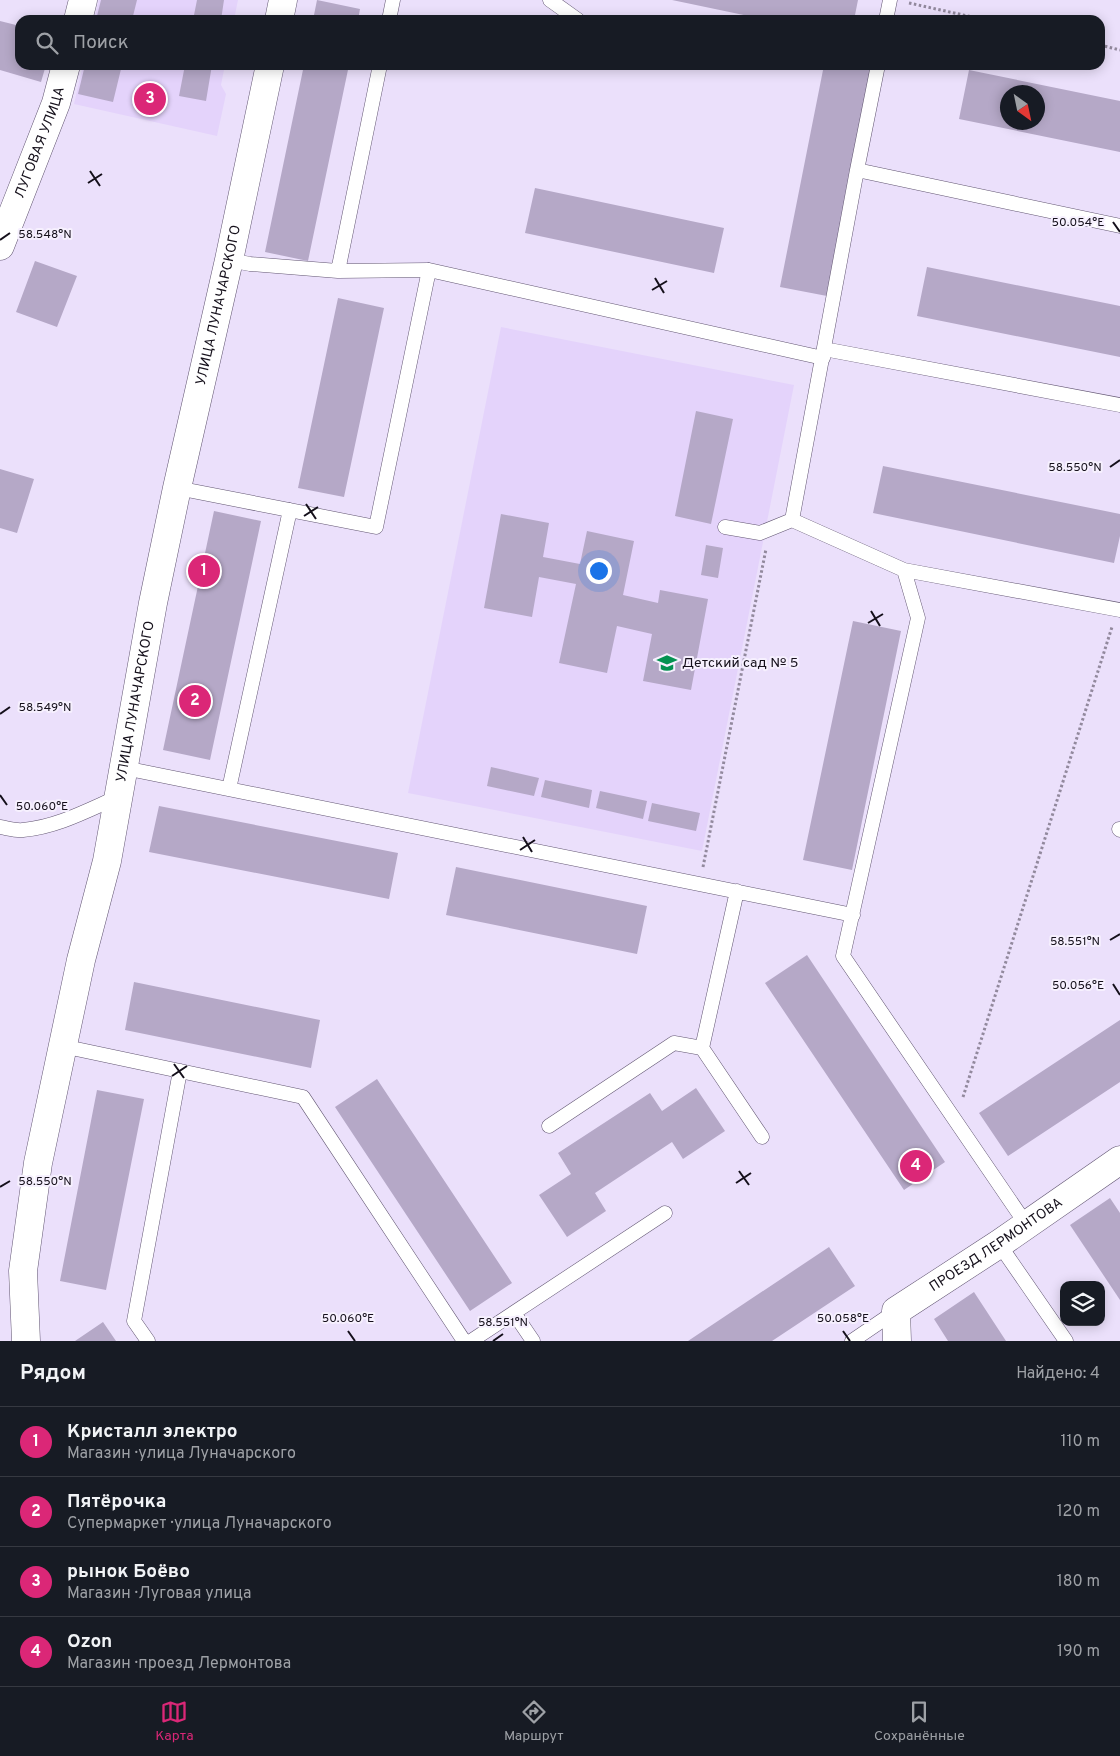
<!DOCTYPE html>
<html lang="ru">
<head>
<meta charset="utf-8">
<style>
	body { margin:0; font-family:Overpass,sans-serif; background:#242831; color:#f1f3f6 }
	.controls { position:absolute; right:15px; bottom:15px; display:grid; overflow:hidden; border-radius:10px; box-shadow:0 2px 12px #0003 }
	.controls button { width:45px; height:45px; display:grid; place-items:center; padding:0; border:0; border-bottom:1px solid #363941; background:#171b24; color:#f1f3f6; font:25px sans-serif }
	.compass { position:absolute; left:1000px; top:85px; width:45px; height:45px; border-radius:50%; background:#171b24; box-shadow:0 2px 12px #0003; rotate:147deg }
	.you { position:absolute; left:598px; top:570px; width:18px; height:18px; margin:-12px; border:4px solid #fff; border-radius:50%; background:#1a73e8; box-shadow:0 0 0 8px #1a73e833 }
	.badge { display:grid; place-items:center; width:32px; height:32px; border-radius:50%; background:#db2777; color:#fff; font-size:16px; font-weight:700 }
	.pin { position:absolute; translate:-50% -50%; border:2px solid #fff; box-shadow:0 1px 5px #0006 }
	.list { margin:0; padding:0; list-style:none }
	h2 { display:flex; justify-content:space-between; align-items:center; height:65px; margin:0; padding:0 20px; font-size:21px }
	h2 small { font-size:16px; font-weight:400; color:#9ea1a6 }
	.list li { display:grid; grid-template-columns:32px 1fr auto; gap:15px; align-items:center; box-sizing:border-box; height:70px; padding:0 20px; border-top:1px solid #363941 }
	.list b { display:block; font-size:19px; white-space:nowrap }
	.list p { margin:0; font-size:16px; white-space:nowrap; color:#9ea1a6 }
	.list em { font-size:16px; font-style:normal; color:#9ea1a6 }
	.icon { flex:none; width:28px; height:28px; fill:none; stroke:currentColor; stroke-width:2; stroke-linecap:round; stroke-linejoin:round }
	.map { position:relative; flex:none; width:1120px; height:1341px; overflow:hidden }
	.search { position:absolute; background:#171b24; box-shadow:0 2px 12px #0003; left:15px; right:15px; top:15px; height:55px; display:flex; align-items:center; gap:12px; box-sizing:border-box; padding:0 18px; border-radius:15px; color:#9ea1a6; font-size:19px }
	.sheet { height:345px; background:#171b24 }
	nav { display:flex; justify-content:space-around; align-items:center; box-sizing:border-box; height:70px; border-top:1px solid #363941; background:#171b24; font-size:14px; color:#9ea1a6 }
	nav a { display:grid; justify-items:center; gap:2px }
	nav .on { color:#db2777 }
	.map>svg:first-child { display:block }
	.built { fill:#e4d3fb }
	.building { fill:#b5a8c7; fill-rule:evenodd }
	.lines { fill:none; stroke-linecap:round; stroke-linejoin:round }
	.service-casing { stroke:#625672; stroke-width:15 }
	.minor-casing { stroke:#625672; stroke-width:29 }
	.tertiary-casing { stroke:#625672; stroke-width:29 }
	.path { stroke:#92899d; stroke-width:3; stroke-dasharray:2.5 2.5; stroke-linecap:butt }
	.service { stroke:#fff; stroke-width:14 }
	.minor { stroke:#fff; stroke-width:28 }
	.tertiary { stroke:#fff; stroke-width:28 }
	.ticks { fill:none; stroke:#15101b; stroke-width:2 }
	.labels { text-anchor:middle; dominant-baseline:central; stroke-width:4; stroke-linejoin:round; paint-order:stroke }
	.street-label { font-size:14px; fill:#15101b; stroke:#f6f0fe }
	.poi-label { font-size:14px; fill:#15101b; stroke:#f6f0fe; text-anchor:start }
	.ticks-label { font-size:12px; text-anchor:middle; fill:#15101b; stroke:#f6f0fe; stroke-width:4; stroke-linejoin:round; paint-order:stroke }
</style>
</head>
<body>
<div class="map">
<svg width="1120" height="1341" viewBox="0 0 1120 1341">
	<rect width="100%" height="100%" fill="#ebe0fb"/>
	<path class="built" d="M99,0h139l-4,20h-140z
		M83,65h142l-4,20 5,9 -9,42 -143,-32z
		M501,327l293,58 -92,466 -294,-58z"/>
	<path class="building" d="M101,0h36l-5,20h-36z
		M197,0h27l-3,20h-28z
		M317,0l43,9 -2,11h-45z
		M672,0h186l-4,20h-86z
		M0,21l20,5v39h26l-5,17 -41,-12z
		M85,65h37l-9,37 -35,-8z
		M185,65h27l-6,36 -27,-5z
		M304,65h45l-41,196 -43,-9z
		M824,65h49l-46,231 -47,-9z
		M969,70l151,31v51l-161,-33zM1008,92h30v30h-30z
		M535,188l189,40 -10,45 -189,-40z
		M35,261l42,15 -20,51 -41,-15z
		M927,267l193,39v51l-203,-41z
		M338,298l46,10 -40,189 -46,-9z
		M696,411l37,8 -22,105 -36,-8z
		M883,466l237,48v22l-6,27 -241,-50z
		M0,469l34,10 -17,54 -17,-5z
		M214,511l47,10 -51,239 -47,-10z
		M501,514l48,9 -6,34 37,7 7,-33 47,10 -11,54 35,8 2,-13 48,9 -17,91 -48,-9 9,-47 -35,-8 -10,47 -48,-10 17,-79 -37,-7 -7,40 -48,-9z
		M706,545l17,3 -5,30 -17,-3z
		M853,621l48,10 -49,239 -49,-10z
		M491,767l48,11 -5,18 -47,-10z
		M545,780l47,10 -3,18 -48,-11z
		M600,791l47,10 -4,18 -47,-11z
		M652,803l48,10 -4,18 -48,-10z
		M159,806l239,47 -9,46 -240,-47z
		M456,867l191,39 -10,48 -191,-39z
		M807,955l138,207 -41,28 -139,-207z
		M134,982l186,38 -9,48 -186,-38z
		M1120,1020v62l-112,74 -29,-43z
		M377,1079l135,204 -42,28 -135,-204z
		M696,1088l29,43 -42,28 -11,-17 -77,51 11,18 -39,26 -28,-42 32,-21 -13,-21 92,-60 12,18z
		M97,1090l47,9 -38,191 -46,-9z
		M1110,1198l10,15v87l-50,-75z
		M829,1247l26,39 -83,55h-84z
		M974,1292l32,49h-58l-14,-22z
		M103,1322l13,19h-41z"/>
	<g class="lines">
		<defs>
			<path id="service" d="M550,0l28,20
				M389,20l4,-20
				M886,20l4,-20
				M380,65l-42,206 91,-1 394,88
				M878,65l-21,105 263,56
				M229,260l21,4 88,7
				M824,349l296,56
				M177,488l199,39 53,-257
				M792,520l112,50 14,48 -75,338 183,268
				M725,527l35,6 32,-13 65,-350
				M904,570l216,40
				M124,768l729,147
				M229,789l61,-279
				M0,827c7,1 16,4 23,3 34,-3 65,-20 95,-33
				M1119,829l1,1
				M737,891l-35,157 60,89
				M62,1046l241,51 161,244
				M549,1126l125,-83 28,5
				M999,1244l67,97
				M514,1313l19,28
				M148,1341l-14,-20 46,-250
				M471,1341l194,-128
				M852,1341l44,-30"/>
			<g id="minor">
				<path d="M78,20l5,-20"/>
				<path id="s1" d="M0,246l56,-143 10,-38"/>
				<path id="s2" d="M897,1341l-1,-30 103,-67 121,-84"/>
			</g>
			<g id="tertiary">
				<path d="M279,20l4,-20"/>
				<path id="s3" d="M26,1341l-3,-70 15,-108 43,-203 26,-99 46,-258 24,-115 52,-228 41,-195"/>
			</g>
		</defs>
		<use href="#service" class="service-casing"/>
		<use href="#minor" class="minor-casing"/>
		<use href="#tertiary" class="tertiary-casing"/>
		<path class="path" d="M909,3l77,17
			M1100,45l20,5
			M703,867l63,-318
			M963,1097l149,-470"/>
		<use href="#service" class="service"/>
		<use href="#minor" class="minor"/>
		<use href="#tertiary" class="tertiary"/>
	</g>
	<path class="ticks" d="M90,171l10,15M88,183l14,-9M1113,222l7,10M0,240l10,-7M655,278l9,15M652,290l15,-9M1110,467l10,-7M306,504l10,15M304,516l14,-9M871,611l9,15M868,623l15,-9M0,714l10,-7M0,795l7,10M523,837l9,15M520,850l15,-10M1110,940l10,-6M1113,984l7,11M174,1064l10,14M172,1076l15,-10M739,1171l10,14M736,1183l15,-10M0,1187l10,-6M348,1331l7,10M843,1331l7,10M493,1341l10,-7"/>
	<defs>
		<symbol id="school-bare" viewBox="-9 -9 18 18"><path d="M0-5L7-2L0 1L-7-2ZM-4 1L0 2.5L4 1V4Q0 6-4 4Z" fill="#049251" stroke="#f6f0fe" stroke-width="2.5" paint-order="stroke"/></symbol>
	</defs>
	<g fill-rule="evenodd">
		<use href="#school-bare" x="653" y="649" width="28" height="28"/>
	</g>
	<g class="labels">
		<g class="street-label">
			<text stroke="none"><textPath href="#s1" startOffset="111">ЛУГОВАЯ УЛИЦА</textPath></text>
			<text stroke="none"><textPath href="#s3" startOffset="1056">УЛИЦА ЛУНАЧАРСКОГО</textPath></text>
			<text stroke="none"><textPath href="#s3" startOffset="651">УЛИЦА ЛУНАЧАРСКОГО</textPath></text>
			<text stroke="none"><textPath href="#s2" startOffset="150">ПРОЕЗД ЛЕРМОНТОВА</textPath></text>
		</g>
		<g class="poi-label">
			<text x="682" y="663">Детский сад № 5</text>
		</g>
	</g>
	<g class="ticks-label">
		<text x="1078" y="226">50.054°E</text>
		<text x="45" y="238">58.548°N</text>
		<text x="1075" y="471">58.550°N</text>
		<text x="45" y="711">58.549°N</text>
		<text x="42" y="810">50.060°E</text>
		<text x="1075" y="945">58.551°N</text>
		<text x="1078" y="989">50.056°E</text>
		<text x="45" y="1185">58.550°N</text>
		<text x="348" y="1322">50.060°E</text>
		<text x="843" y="1322">50.058°E</text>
		<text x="503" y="1326">58.551°N</text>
	</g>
</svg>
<div class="controls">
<button><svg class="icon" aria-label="layers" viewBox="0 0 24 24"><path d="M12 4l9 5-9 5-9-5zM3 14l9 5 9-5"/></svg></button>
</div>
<svg class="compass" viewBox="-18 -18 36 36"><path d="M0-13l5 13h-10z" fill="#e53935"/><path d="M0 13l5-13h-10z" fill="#9ea1a6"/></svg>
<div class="you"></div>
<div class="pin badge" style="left:204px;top:571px">1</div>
<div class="pin badge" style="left:195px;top:701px">2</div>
<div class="pin badge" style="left:150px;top:99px">3</div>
<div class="pin badge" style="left:916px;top:1166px">4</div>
<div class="search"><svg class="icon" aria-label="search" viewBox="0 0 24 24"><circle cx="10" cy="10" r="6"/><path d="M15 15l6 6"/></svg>Поиск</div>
</div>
<section class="sheet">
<h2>Рядом<small>Найдено: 4</small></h2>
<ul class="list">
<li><span class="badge">1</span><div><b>Кристалл электро</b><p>Магазин · улица Луначарского</p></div><em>110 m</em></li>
<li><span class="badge">2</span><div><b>Пятёрочка</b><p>Супермаркет · улица Луначарского</p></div><em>120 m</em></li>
<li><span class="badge">3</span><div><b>рынок Боёво</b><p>Магазин · Луговая улица</p></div><em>180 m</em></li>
<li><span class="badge">4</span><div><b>Ozon</b><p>Магазин · проезд Лермонтова</p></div><em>190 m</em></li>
</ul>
</section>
<nav>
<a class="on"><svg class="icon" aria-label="map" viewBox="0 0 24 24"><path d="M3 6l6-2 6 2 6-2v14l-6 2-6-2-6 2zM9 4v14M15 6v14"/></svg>Карта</a>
<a><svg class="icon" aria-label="directions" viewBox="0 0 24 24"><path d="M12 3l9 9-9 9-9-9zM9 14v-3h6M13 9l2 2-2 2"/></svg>Маршрут</a>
<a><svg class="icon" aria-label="saved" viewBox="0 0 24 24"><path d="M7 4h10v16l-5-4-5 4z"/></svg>Сохранённые</a>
</nav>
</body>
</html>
